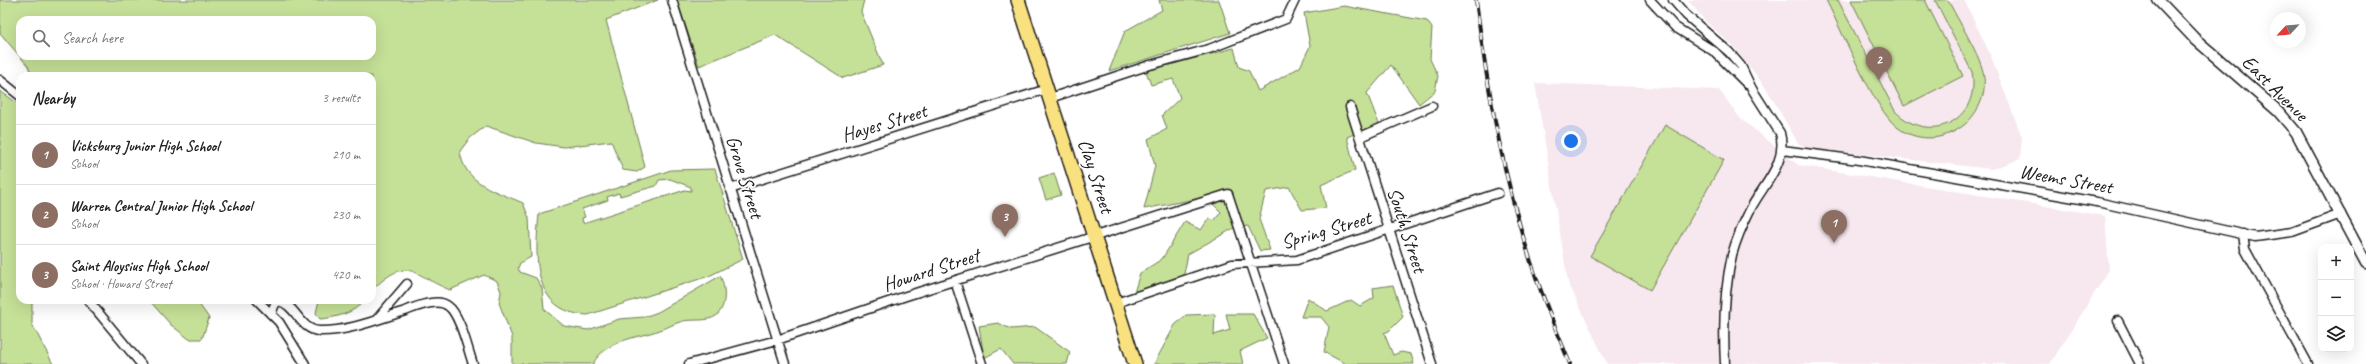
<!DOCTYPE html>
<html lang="en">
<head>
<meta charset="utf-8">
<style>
	body { margin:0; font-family:Caveat,sans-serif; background:#f6f6f6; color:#202124 }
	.controls { position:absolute; right:12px; bottom:12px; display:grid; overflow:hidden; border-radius:8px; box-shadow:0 4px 16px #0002 }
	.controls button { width:36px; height:36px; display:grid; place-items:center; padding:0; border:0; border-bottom:1px solid #e0e0e0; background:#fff; color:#202124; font:20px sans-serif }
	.compass { position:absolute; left:2270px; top:12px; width:36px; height:36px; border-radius:50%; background:#fff; box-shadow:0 4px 16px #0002; rotate:244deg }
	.you { position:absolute; left:1571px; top:141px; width:14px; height:14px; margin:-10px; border:3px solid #fff; border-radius:50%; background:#1a73e8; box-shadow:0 0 0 6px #1a73e833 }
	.badge { display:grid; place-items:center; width:26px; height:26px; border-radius:50%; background:#b45309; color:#fff; font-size:13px; font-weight:700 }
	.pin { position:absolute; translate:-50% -33px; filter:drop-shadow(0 1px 2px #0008) }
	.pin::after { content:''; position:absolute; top:21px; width:14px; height:12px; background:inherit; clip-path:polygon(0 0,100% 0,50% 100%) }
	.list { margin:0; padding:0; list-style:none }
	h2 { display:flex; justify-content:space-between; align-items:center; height:52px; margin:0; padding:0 16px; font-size:17px }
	h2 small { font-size:13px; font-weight:400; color:#757577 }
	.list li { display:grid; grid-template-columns:26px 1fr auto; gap:12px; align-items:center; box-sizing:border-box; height:60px; padding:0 16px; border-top:1px solid #e0e0e0 }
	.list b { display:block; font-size:15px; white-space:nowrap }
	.list p { margin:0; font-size:13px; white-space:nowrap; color:#757577 }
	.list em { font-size:13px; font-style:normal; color:#757577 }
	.icon { flex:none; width:22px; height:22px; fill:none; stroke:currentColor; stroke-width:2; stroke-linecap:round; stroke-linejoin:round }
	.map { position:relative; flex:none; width:2366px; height:364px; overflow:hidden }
	.search { position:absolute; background:#fff; box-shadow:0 4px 16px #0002; left:16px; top:16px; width:360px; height:44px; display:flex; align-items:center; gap:10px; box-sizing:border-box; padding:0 14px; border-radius:12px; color:#757577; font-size:15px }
	.panel { position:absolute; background:#fff; box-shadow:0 4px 16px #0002; left:16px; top:72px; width:360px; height:232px; border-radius:12px }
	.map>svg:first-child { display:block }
	.built { fill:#f7e7ee }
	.green { fill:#c5e097; stroke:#707e5a; fill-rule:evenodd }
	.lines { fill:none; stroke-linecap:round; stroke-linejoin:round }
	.minor-casing { stroke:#1c1c1c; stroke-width:11 }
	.tertiary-casing { stroke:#1c1c1c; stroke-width:13 }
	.primary-casing { stroke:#1c1c1c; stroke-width:16 }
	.minor { stroke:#fff; stroke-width:8 }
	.tertiary { stroke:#fff; stroke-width:10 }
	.primary { stroke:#fae180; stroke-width:13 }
	.rail-casing { stroke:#1c1c1c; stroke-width:4 }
	.rail { stroke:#fff; stroke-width:2.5; stroke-dasharray:8; stroke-linecap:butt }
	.labels { text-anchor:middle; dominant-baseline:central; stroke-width:3.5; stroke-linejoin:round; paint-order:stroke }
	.street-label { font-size:20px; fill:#1c1c1c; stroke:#fff }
</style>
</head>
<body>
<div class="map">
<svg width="2366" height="364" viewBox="0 0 2366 364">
	<rect width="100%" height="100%" fill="#fff"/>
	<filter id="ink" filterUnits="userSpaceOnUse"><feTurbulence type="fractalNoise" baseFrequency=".025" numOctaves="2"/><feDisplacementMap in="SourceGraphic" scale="8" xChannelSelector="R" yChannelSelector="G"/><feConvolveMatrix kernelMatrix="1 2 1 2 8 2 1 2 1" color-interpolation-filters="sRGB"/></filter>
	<g filter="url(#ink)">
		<path class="built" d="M1688,0h276l26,54 32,83 -2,22 -28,10 -184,-21 -10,-5 -30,-52 -15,-20 -21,-26 -27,-24z
			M1535,83l184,7 21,28 58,47 307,51 4,54 -59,94h-443l-39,-82z"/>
		<path class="green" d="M0,0h658l-52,20 39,147 -8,5 -14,-2 -12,-29 -47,6 -28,-4 -50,-17 -16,12 -10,13c4,33 36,40 63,52l6,15 2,39 -11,6 -2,5 2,4 16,6 6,10 2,21 20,17 24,4 31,-11 25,-2 14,-5 62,-36c6,11 7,31 -4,40 -9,6 -23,3 -33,5 -8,2 -16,7 -23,9 -23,8 -55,10 -67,34h-81v-27l-13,-34 2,-11 -4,-11 -13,-6 -34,15c-38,-15 -41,-36 -78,0v-214h-340l-4,-10 -28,-33zM20,20h352v36h-352z
			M677,0h187l-3,12 22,53 -40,13 -68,-43 -76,31z
			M1159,0h60l11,33 -121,38 16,-40 37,-21z
			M1826,0h12l57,111c34,35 86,10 77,-39l-37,-72h13c9,19 34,57 36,77 5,46 -49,79 -87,50 -23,-18 -56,-98 -71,-127z
			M1851,0h74l38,76 -59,30z
			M1344,6l83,15 5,7 -2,31 8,17 -3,15 -16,13 -28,-39 -24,28 12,31 -32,13 8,33 -34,15 5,23 -24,2 -13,-23 -23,4 -7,28 11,31 -10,1 -12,-25 -14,2 -46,26 -4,20 -51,22 7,-23 22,-14 23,-37 16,8 8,-12 5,3 7,-9 -15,-15 -62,12 11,-43 -7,-27 19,-10 -5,-14 18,-17 -7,-19 -22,6 -5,-14 88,-23 5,19 10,4 9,20 42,-24 10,-21 -6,-33z
			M0,91l20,14v195h12v24l21,40h-53z
			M1665,125l59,35 -74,130 -60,-34z
			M715,169l28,90 -34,17 -121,39c-57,-2 -53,-60 -49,-101l132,-44zM670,179l21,8v4l-6,-1 -102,33 -1,-5 3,-1 -3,-8 26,-9 -1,-3 12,-4 1,3 36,-10 3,-6z
			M1054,173l7,22 -15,5 -7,-22z
			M1393,285l10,32 -14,14 -5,2 9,22 8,-3 10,2 3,10h-68l-22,-12 5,-25 -8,-10h-20l7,-19 19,13 24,-11 9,6 14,-8 -1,-10z
			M149,300h47l13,18 -7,21h-13l-18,-14z
			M319,300h45c-8,13 -30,18 -44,19l-4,-6z
			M1215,314l-1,21 16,-5 -4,-16h27l14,24 -27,13 3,13h-89l21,-39 11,-10z
			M998,323l13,6 24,-2 35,25 -3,12h-54l-12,-15 -17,9 -5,-32z"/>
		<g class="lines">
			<defs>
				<path id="minor" d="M672,0l113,364
					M1650,0l25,27 40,25 32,32
					M1673,0l13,15 43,37 12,14 11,23 28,44c8,31 -17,51 -30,77 -7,14 -14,30 -18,45 -8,36 -9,72 -7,109
					M0,80l20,16
					M1050,98l100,-33 59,-16 77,-30 9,-19
					M1350,107l82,257
					M1360,137l72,-31
					M1782,150l77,10 238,42 158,35 37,-5 49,-18
					M730,189l317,-100
					M2243,234l2,15 63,115
					M955,281l27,83
					M88,300l53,64
					M257,300l22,22 26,42
					M1116,303l116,-39 65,-4 201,-67
					M271,314l4,-10 4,-3c17,4 21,29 40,30 28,1 60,-12 86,-20 8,-3 17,-7 26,-8 6,-1 12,-1 17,3 12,8 20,44 25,58
					M377,319l30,-35
					M2118,321l22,43
					M689,364l88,-24 129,-44 322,-102 56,170"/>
				<path id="tertiary" d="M2158,0l36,38 84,73 18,21 70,131"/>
				<path id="primary" d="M1018,0l117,364"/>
			</defs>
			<use href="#minor" class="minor-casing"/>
			<use href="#tertiary" class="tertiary-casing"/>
			<use href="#primary" class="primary-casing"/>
			<use href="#minor" class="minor"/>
			<use href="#tertiary" class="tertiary"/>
			<use href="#primary" class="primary"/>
			<defs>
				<path id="rail" d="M1476,0c11,89 27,177 55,262 11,35 25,68 39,102"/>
			</defs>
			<use href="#rail" class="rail-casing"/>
			<use href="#rail" class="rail"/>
		</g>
	</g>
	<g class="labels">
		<g class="street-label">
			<text transform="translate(2275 88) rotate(45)">East Avenue</text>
			<text transform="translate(884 123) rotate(-17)">Hayes Street</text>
			<text transform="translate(1096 176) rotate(72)">Clay Street</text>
			<text transform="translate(745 177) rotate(73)">Grove Street</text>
			<text transform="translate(2066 179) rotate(10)">Weems Street</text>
			<text transform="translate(1326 230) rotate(-16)">Spring Street</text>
			<text transform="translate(1407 230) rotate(72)">South Street</text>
			<text transform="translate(931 270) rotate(-18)">Howard Street</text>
		</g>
	</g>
</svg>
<div class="controls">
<button>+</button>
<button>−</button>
<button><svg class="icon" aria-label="layers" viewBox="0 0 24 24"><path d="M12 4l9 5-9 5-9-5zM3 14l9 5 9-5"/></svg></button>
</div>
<svg class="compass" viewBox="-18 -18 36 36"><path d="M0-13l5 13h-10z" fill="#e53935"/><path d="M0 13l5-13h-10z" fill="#757577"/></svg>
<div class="you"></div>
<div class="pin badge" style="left:1834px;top:243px;background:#8d6e63">1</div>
<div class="pin badge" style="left:1879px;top:80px;background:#8d6e63">2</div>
<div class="pin badge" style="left:1005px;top:237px;background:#8d6e63">3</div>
<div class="search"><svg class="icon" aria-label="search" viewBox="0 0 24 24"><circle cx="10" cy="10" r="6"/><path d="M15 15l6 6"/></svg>Search here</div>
<section class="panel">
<h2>Nearby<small>3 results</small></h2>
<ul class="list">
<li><span class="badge" style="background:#8d6e63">1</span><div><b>Vicksburg Junior High School</b><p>School</p></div><em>210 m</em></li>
<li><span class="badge" style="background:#8d6e63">2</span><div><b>Warren Central Junior High School</b><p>School</p></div><em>230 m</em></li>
<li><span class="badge" style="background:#8d6e63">3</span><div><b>Saint Aloysius High School</b><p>School · Howard Street</p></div><em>420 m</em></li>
</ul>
</section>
</div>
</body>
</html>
